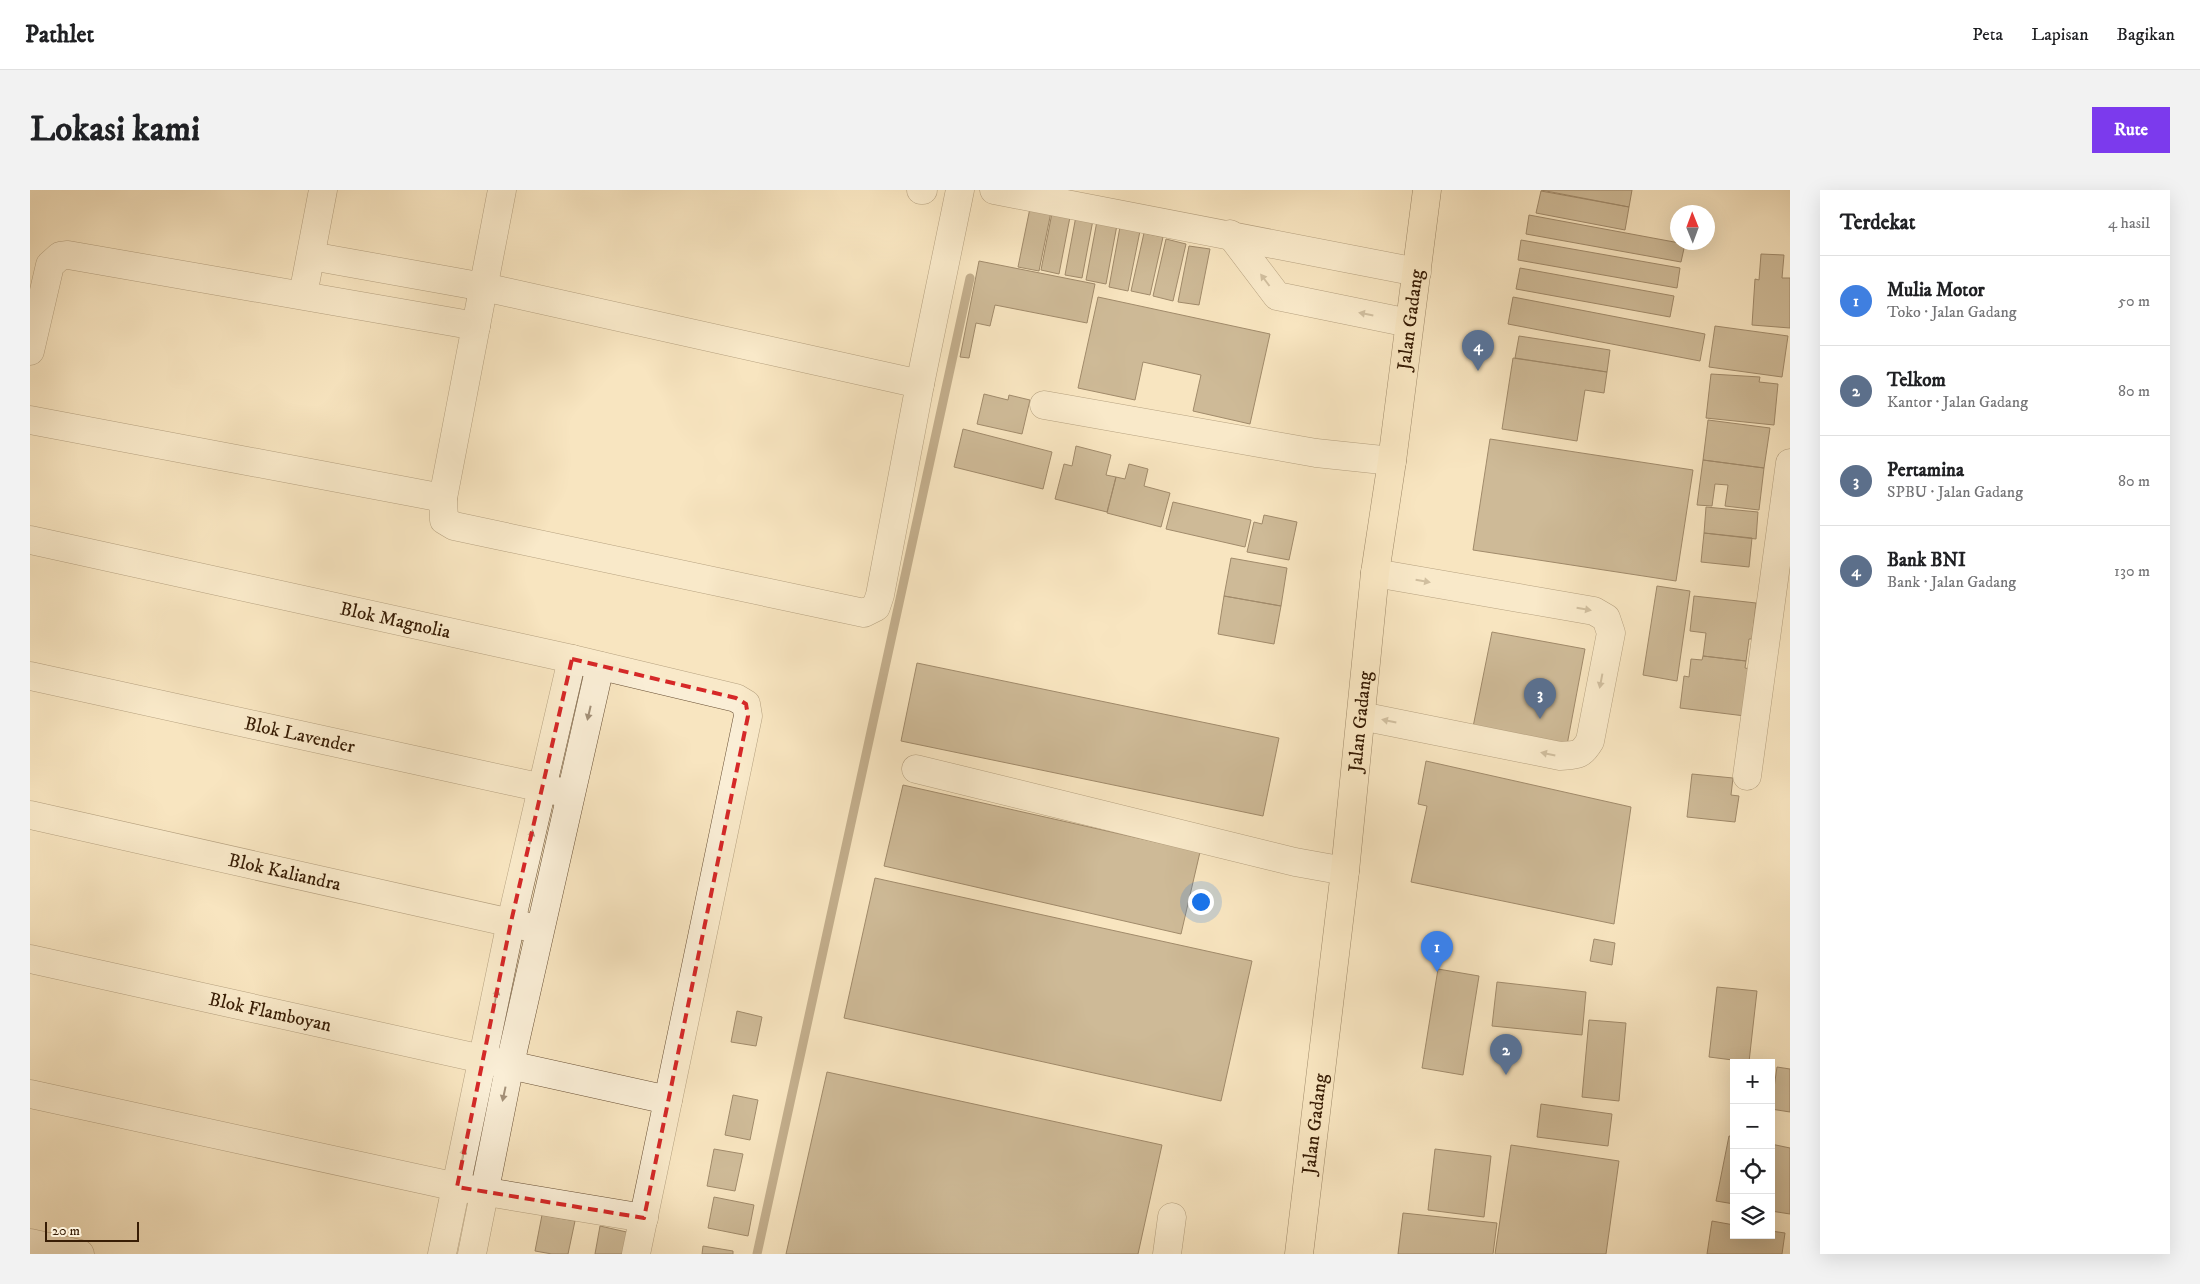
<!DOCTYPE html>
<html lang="id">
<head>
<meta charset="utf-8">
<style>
	body { margin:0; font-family:"IM FELL DW Pica",serif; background:#f2f2f2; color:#202124 }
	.controls { position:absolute; right:15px; bottom:15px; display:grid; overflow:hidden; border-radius:0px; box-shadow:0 5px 20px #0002 }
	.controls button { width:45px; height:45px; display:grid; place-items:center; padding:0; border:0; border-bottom:1px solid #e0e0e0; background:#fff; color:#202124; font:25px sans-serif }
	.compass { position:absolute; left:1640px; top:15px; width:45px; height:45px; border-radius:50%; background:#fff; box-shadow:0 5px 20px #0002; rotate:359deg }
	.scale { position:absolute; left:15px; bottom:12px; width:94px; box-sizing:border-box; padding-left:5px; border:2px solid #381d05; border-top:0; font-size:14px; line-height:18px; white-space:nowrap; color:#381d05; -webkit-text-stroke:4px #faeed6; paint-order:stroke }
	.you { position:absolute; left:1170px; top:711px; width:18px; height:18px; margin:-12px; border:4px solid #fff; border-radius:50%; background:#1a73e8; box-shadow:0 0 0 8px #1a73e833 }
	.badge { display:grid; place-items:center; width:32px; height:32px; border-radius:50%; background:#7c3aed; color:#fff; font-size:16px; font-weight:700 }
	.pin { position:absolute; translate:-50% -41px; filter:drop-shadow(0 1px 2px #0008) }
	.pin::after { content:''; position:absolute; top:26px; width:18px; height:15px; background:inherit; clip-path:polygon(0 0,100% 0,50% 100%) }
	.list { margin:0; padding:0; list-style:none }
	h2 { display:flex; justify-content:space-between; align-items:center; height:65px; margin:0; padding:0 20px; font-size:21px }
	h2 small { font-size:16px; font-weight:400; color:#757577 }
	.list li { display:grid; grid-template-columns:32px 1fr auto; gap:15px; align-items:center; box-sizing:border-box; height:90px; padding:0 20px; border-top:1px solid #e0e0e0 }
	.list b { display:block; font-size:19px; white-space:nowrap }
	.list p { margin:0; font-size:16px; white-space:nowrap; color:#757577 }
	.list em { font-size:16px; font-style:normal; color:#757577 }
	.icon { flex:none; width:28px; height:28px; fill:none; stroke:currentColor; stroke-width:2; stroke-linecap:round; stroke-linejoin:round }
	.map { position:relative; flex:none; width:1760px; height:1064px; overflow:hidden; border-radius:0px }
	header { display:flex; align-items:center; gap:30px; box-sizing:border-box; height:70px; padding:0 25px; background:#fff; border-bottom:1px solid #e0e0e0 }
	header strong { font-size:24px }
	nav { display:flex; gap:28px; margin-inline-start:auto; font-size:18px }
	.intro { display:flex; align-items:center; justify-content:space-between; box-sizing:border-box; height:120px; padding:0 30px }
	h1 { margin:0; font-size:35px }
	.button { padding:12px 22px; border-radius:0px; background:#7c3aed; color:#fff; font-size:18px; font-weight:700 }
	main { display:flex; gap:30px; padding:0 30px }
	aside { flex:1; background:#fff; border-radius:0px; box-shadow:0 5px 20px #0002 }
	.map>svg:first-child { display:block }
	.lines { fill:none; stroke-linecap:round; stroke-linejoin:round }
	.stream { stroke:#846c4f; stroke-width:9 }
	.building { fill:#9c8566; stroke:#381d05 }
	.minor-casing { stroke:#684f34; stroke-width:29 }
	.highway-casing { stroke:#381d05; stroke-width:29 }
	.minor { stroke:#faeed6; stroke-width:28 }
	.highway { stroke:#f8e5c0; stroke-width:28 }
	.oneway { fill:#a39078 }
	.marked { fill:none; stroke:#d62828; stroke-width:4; stroke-dasharray:10 6; stroke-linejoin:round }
	.labels { text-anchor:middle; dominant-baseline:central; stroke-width:5; stroke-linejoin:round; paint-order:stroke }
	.street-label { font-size:19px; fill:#381d05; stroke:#faeed6 }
</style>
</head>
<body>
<header>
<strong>Pathlet</strong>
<nav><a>Peta</a><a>Lapisan</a><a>Bagikan</a></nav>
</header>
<div class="intro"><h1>Lokasi kami</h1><a class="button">Rute</a></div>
<main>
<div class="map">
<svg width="1760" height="1064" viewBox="0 0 1760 1064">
	<rect width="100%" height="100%" fill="#f8e5c0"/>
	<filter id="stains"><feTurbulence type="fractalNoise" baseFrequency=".004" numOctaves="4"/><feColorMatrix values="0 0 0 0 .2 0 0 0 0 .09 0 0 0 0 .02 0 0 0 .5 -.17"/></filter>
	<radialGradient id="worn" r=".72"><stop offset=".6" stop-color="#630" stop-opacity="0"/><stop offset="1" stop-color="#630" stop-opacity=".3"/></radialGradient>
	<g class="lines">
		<path class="stream" d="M727,1064l213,-976"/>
	</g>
	<path class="building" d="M1511,0h91l-3,17z
		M1511,1l88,16 -4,23 -89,-17z
		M1000,18l21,4 -12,59 -21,-4z
		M1022,23l18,4 -11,57 -18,-4z
		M1499,25l156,29 -4,18 -155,-28z
		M1046,26l17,4 -11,58 -17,-3z
		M1067,31l20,4 -11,59 -20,-4z
		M1090,37l20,4 -12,60 -19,-4z
		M1114,43l19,4 -13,58 -19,-4z
		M1136,49l20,5 -13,57 -20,-5z
		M1491,50l159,28 -3,20 -159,-28z
		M1159,56l21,3 -11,56 -21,-3z
		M1731,64l23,1 -2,23h8v50l-38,-3 3,-46 4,1z
		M949,71l116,23 -8,39 -92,-18 -5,21 -14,-3 -7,35 -9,-1z
		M1490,78l154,28 -4,21 -154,-28z
		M1068,107l172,37 -20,90 -57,-13 8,-36 -58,-13 -8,38 -57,-12z
		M1483,107l192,37 -5,27 -192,-37z
		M1685,136l73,10 -6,41 -73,-10z
		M1489,146l91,14 -3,22 -92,-14z
		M1483,168l94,14 -3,21 -19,-3 -8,51 -75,-12z
		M1681,184l49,3 -1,5 19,2 -4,41 -68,-7z
		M954,204l24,6 1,-5 21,5 -8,34 -45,-10z
		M1678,230l62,8 -6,40 -61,-8z
		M933,239l89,23 -9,37 -89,-22z
		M1460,249l203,31 -17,111 -203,-31z
		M1046,256l35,9 -5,20 10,2 -9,35 -52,-13 9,-35 8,2z
		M1673,270l61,8 -5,42 -34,-4 3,-21 -13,-1 -3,22 -15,-1z
		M1099,274l19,5 -4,17 26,7 -9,34 -54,-14 9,-36 9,2z
		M1143,312l78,18 -6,27 -79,-18z
		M1676,317l52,5 -2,27 -52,-6z
		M1234,325l33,7 -8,38 -42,-8 7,-30 8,2z
		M1674,343l48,5 -3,29 -48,-5z
		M1201,368l56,10 -6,38 -57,-10z
		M1627,396l33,5 -13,90 -34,-6z
		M1194,406l57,10 -7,38 -56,-10z
		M1664,406l62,7 -4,36h-3l-3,22 -43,-5 3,-23 -16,-2z
		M1462,442l93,17 -18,96 -94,-18z
		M1673,466l43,5 -1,7 6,1 -6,47 -65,-8 4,-32 5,1 2,-18 11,1z
		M887,473l362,75 -16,78 -362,-75z
		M1396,571l205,46 -17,117 -203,-42 16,-76 -9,-2z
		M1662,584l41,4 -2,17 8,1 -4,26 -48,-5z
		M873,595l297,67 -19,82 -297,-68z
		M845,688l377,83 -31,140 -377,-83z
		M1564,749l21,4 -3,22 -22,-4z
		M1408,779l41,7 -16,99 -41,-7z
		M1467,792l89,10 -4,43 -90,-9z
		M1687,797l40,4 -8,71 -40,-5z
		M707,821l25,6 -6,29 -25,-4z
		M1559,830l37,3 -7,78 -37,-4z
		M1747,877l13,2v43l-19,-3z
		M797,882l335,73 -24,109h-352z
		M703,905l25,5 -8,40 -25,-5z
		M1511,914l71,10 -4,32 -71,-9z
		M1699,946l5,1v67l-18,-3z
		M1741,954l19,4v66l-19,-3z
		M1481,955l108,16 -13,93h-111z
		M684,959l29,5 -8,37 -28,-5z
		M1405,959l56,7 -7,61 -56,-7z
		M684,1007l40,8 -6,31 -40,-8z
		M1373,1023l94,10 -4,31h-95z
		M512,1025l33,6 -7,33h-16l-17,-3z
		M1682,1031l22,4v10h37v-4l14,2 -3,21h-75z
		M570,1036l31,7 -4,21h-32z
		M673,1056l30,5v3h-31z"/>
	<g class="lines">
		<defs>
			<g id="minor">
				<path d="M472,0l-59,308 1,22 10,6 410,87 12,-6 4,-12 40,-211 40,-194"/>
				<path d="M891,0h2"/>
				<path d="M964,0l423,82"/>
				<path d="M1200,44l47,62 132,27"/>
				<path d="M281,66l173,31 436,97"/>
				<path d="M273,105l20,-105"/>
				<path d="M0,161l20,-86 10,-9 8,-1 408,71"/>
				<path d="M1014,215l272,48 76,8"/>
				<path d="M0,230l413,78"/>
				<path id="s1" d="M0,350l542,119 164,39 10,6 2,12 -112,538"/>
				<path id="s2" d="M0,486l531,116"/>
				<path d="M1331,526l199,40c17,-1 21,0 30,-15l21,-108 -5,-15 -12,-7 -219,-38"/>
				<path d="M886,579l379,93 50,9"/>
				<path d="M1717,586l43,-313"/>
				<path id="s3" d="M0,625l499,112"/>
				<path id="s4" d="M0,769l638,141"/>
				<path d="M0,904l427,93 187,31"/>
				<path d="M0,1053l50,11"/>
				<path d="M412,1064l69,-332 61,-263"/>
				<path d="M442,1064l38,-190 90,-398"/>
				<path d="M1137,1064l5,-37"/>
			</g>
			<g id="highway">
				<path id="s5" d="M1269,1064l46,-383 30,-298 17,-112 35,-271"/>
			</g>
		</defs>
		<use href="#minor" class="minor-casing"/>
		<use href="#highway" class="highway-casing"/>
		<use href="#minor" class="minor"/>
		<use href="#highway" class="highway"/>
	</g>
	<defs><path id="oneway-solid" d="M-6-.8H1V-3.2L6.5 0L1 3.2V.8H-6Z" transform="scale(1.25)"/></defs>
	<g class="oneway">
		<use href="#oneway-solid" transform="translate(1235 90) rotate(-127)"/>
		<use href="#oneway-solid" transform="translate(1336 124) rotate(-169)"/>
		<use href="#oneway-solid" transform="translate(1393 391) rotate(10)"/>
		<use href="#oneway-solid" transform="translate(1554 419) rotate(10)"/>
		<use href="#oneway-solid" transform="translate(1571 491) rotate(101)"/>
		<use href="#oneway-solid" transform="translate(559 523) rotate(103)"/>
		<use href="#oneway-solid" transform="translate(1359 531) rotate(-168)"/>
		<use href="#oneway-solid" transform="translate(1518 564) rotate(-168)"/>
		<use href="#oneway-solid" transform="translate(501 647) rotate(-77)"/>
		<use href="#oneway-solid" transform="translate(466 806) rotate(-78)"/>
		<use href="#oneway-solid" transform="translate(474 904) rotate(102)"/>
		<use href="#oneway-solid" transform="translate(433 965) rotate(-79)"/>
	</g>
	<path d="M0 0H1760V1064H0ZM542,469l164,39 10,6 2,12 -104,502 -187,-31 54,-265z" fill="#f8e5c0" fill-opacity=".55" fill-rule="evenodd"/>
	<path class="marked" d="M542,469l164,39 10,6 2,12 -104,502 -187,-31 54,-265z"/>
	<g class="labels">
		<g class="street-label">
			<text stroke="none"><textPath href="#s5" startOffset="941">Jalan Gadang</textPath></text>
			<text stroke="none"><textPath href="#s1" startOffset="374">Blok Magnolia</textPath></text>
			<text stroke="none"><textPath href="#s5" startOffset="536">Jalan Gadang</textPath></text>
			<text stroke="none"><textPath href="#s2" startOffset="276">Blok Lavender</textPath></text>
			<text stroke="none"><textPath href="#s3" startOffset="261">Blok Kaliandra</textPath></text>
			<text stroke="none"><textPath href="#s4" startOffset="246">Blok Flamboyan</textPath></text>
			<text stroke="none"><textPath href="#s5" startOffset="131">Jalan Gadang</textPath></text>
		</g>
	</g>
	<rect width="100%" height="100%" filter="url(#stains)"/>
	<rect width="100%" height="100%" fill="url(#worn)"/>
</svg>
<div class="controls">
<button>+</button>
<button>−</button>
<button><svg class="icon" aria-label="locate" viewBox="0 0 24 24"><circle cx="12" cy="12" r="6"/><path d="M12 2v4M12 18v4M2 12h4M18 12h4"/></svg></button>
<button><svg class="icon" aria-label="layers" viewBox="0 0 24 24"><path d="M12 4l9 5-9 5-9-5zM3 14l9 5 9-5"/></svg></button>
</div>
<svg class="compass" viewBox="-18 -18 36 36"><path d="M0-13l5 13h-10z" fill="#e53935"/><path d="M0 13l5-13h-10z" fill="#757577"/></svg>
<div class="scale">20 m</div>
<div class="you"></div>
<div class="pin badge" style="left:1407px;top:782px;background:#3f7fe0">1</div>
<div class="pin badge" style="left:1476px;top:885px;background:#5c6f8a">2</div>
<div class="pin badge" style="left:1510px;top:529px;background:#5c6f8a">3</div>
<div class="pin badge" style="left:1448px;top:181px;background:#5c6f8a">4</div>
</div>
<aside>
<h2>Terdekat<small>4 hasil</small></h2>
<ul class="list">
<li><span class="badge" style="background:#3f7fe0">1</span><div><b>Mulia Motor</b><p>Toko · Jalan Gadang</p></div><em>50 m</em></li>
<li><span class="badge" style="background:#5c6f8a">2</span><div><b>Telkom</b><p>Kantor · Jalan Gadang</p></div><em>80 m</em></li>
<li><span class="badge" style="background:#5c6f8a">3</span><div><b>Pertamina</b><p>SPBU · Jalan Gadang</p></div><em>80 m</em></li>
<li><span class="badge" style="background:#5c6f8a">4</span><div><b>Bank BNI</b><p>Bank · Jalan Gadang</p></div><em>130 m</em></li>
</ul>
</aside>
</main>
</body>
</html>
